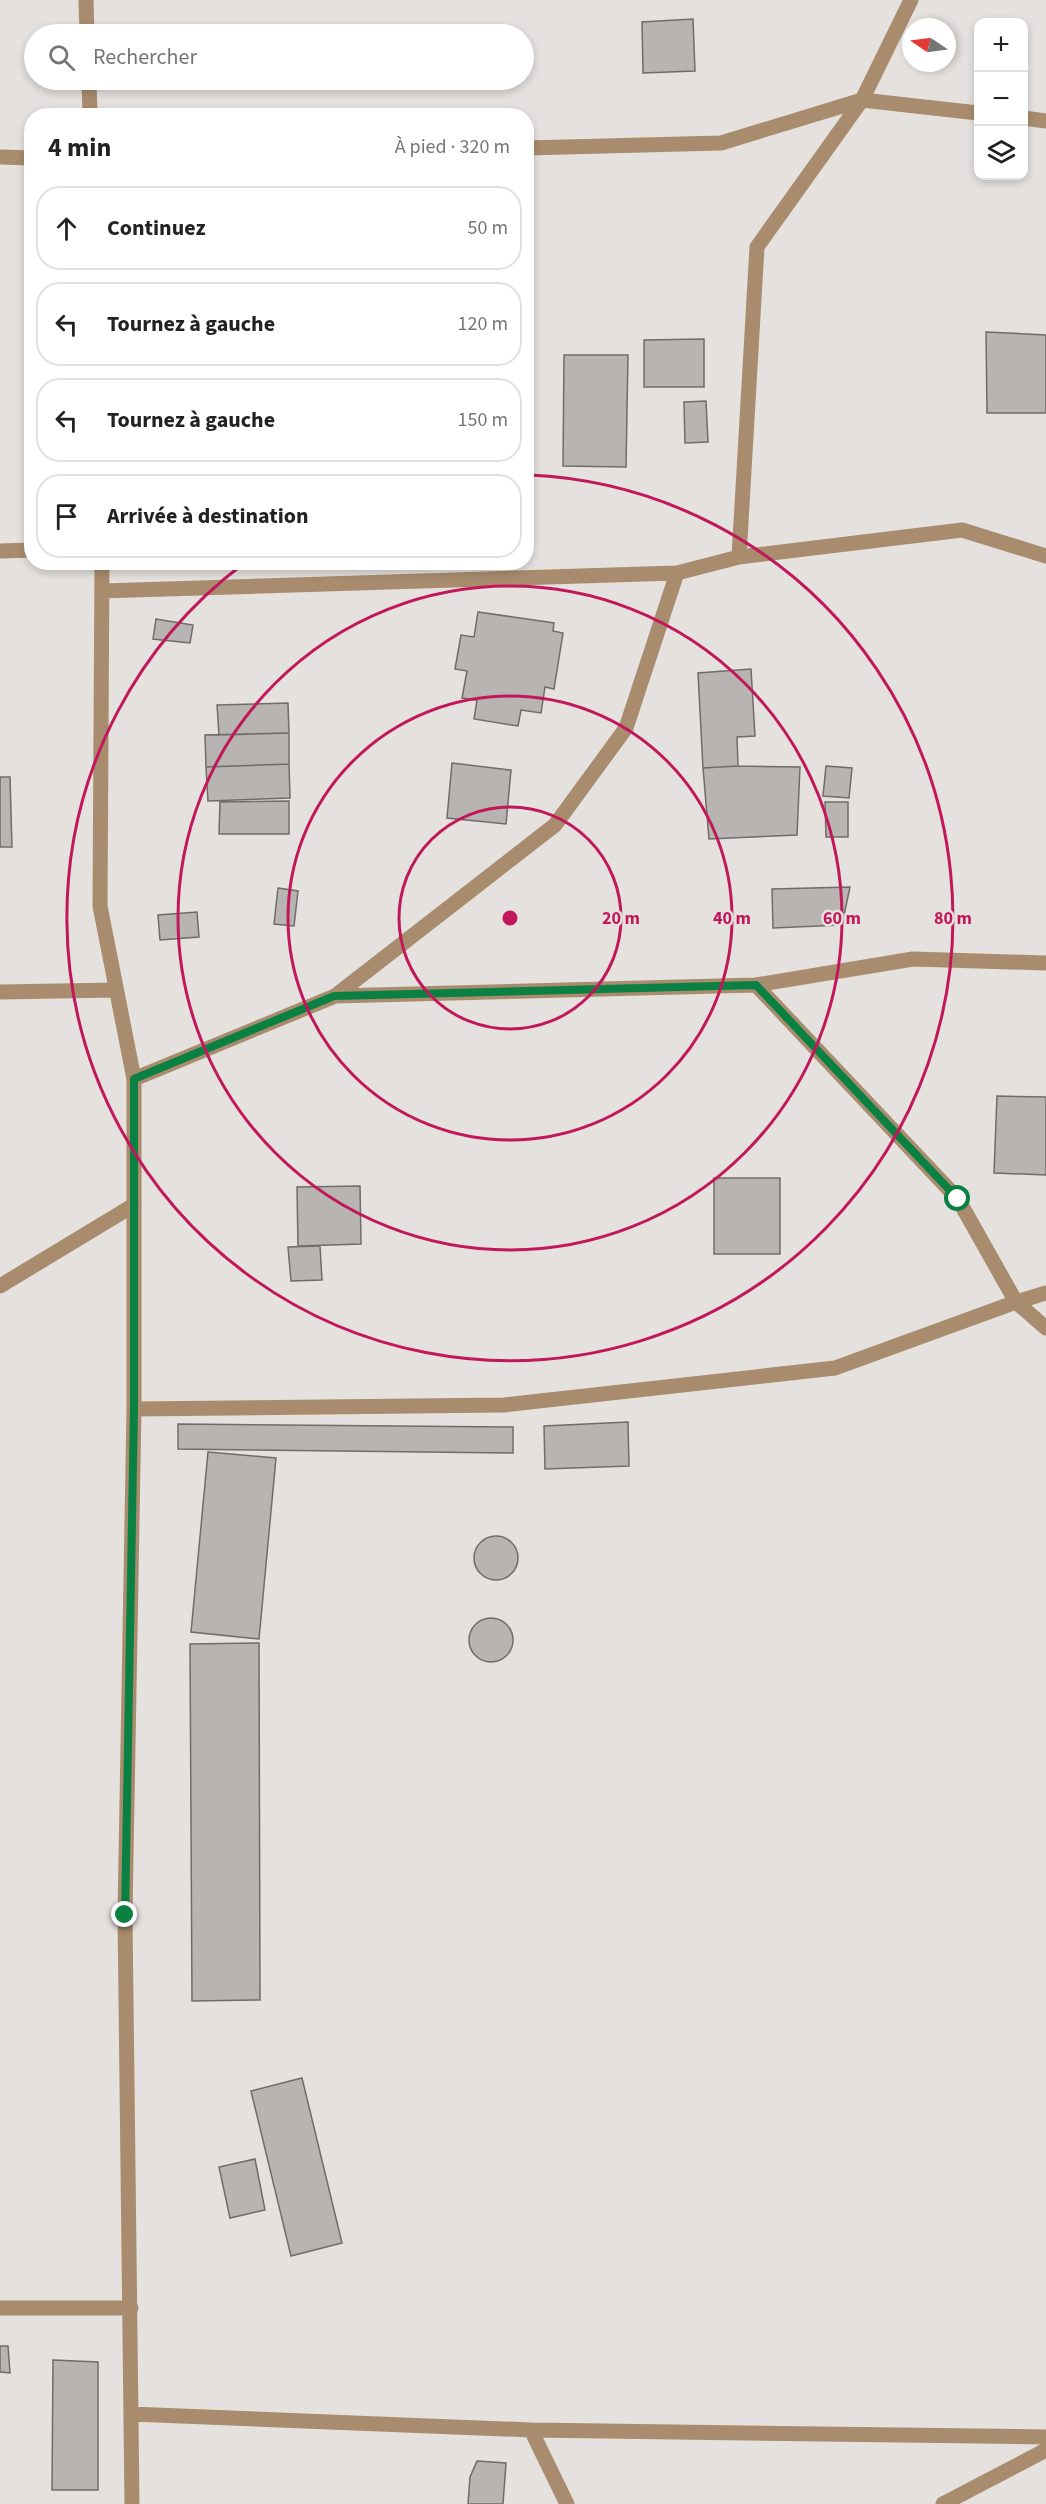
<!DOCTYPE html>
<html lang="fr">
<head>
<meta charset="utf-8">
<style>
	body { margin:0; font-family:"Source Sans 3",sans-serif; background:#f2f2f2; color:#222 }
	.controls { position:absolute; right:18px; top:18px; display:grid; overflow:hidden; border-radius:12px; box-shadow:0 3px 9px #0003 }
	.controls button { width:54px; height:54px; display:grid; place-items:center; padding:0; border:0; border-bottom:2px solid #e0e0e0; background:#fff; color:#222; font:30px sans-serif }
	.compass { position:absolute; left:902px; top:18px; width:54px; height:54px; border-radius:50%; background:#fff; box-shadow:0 3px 9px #0003; rotate:283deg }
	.stop { position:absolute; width:18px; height:18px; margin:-14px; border:4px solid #0b8043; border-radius:50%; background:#fff }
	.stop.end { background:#0b8043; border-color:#fff; box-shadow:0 2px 6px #0008 }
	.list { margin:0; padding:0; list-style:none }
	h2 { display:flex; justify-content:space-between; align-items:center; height:78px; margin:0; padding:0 24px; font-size:26px }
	h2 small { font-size:20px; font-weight:400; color:#767676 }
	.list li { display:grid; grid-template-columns:39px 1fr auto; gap:18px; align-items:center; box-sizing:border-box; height:84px; margin:0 12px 12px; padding:0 12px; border:2px solid #e0e0e0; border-radius:24px }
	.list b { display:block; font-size:22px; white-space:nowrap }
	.list em { font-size:20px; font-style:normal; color:#767676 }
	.icon { flex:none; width:33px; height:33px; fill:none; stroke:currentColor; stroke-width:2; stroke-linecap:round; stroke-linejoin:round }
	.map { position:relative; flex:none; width:1046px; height:2504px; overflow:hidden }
	.search { position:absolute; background:#fff; box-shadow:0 3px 9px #0003; left:24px; top:24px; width:510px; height:66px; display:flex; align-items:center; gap:15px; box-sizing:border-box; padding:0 21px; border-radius:33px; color:#767676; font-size:22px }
	.panel { position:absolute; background:#fff; box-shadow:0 3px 9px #0003; left:24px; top:108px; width:510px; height:462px; border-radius:24px }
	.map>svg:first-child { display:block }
	.building { fill:#b8b4b1; stroke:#6f6c69; stroke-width:1.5 }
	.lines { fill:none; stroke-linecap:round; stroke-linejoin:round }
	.service { stroke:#a98c6e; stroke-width:15 }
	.minor { stroke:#a98c6e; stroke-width:15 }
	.route { stroke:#0b8043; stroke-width:8 }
	.ring { fill:none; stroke:#c2185b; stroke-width:3 }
	.centre { fill:#c2185b; stroke:#e4e1de; stroke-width:3 }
	.ring-label { font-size:18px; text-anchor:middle; font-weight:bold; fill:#c2185b; stroke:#e4e1de; stroke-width:5; stroke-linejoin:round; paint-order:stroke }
</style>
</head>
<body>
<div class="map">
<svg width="1046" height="2504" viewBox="0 0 1046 2504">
	<rect width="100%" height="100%" fill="#e4e1de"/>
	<path class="building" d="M693,19l2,52 -52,2 -1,-51z
		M28,186h4v28h-2z
		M986,332l60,3v78h-59z
		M704,339v48h-60v-47z
		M564,355h64l-2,112 -63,-1z
		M706,401l2,41 -23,1 -1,-41z
		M478,612l76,11 -1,8 10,2 -9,56 -9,-2 -4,26 -20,-3 -3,16 -44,-7 3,-19 -15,-2 5,-27 -12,-2 6,-34 13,2z
		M156,619l37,6 -3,18 -37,-4z
		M751,669l4,67 -18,1 1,29 -35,2 -5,-95z
		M288,703l1,30 -70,2 -2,-30z
		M289,733v31l-83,3 -1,-32z
		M452,763l59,7 -5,54 -59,-6z
		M289,764l1,34 -82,3 -2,-34z
		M738,766l62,1 -3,68 -88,4 -6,-71z
		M826,766l26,2 -3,30 -26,-2z
		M0,777h10l2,70h-12z
		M289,801v33h-70l1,-32z
		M825,802h23v35h-22z
		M850,887l-8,38 -69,3 -1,-39z
		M278,888l20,3 -4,35 -20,-2z
		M197,912l2,25 -39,3 -2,-25z
		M997,1096l49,1v78l-52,-2z
		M714,1178h66v76h-66z
		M360,1186l1,58 -63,2 -1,-59z
		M320,1246l2,34 -31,1 -3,-34z
		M628,1422l1,44 -84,3 -1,-43z
		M178,1424l335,3v26l-335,-4z
		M208,1452l68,6 -17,181 -68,-7z
		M474 1558a22 22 0 1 1 44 0a22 22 0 1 1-44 0Z
		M469 1640a22 22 0 1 1 44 0a22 22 0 1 1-44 0Z
		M259,1643l1,357 -68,1 -2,-357z
		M302,2078l40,165 -51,13 -40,-165z
		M255,2159l10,51 -35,8 -11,-51z
		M0,2346h8l2,27 -10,-1z
		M53,2360l45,2v128h-46z
		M477,2461l29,2 -3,41h-35l2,-27z"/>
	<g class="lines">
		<path class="service" d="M0,1286l134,-81"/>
		<path class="minor" d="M86,0l1,34
			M89,80l1,36
			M1024,118l22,3
			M526,148l195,-5 141,-43 116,13
			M0,157l32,1
			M0,551l32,-1
			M739,557l18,-310 105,-147 49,-100
			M102,562l-2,344 34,173v330l-9,506 7,589
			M102,591l575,-18 62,-16 223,-27 84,26
			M756,985l157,-26 133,4
			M0,992l116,-2
			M335,996l220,-171 71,-97 51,-155
			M134,1079l201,-83 421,-11 202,214 58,103 30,26
			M134,1409l370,-4 331,-37 181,-66 30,-9
			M0,2308h131
			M131,2414l400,16 515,7
			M531,2430l36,74
			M943,2504l103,-54"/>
	</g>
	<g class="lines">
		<path class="route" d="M125,1915l9,-507v-329l200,-83 422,-11 202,214"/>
	</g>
	<g class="ring">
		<circle cx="510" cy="918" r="111"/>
		<circle cx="510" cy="918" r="222"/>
		<circle cx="510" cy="918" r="332"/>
		<path d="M529 475A443 443 0 1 1 243 564"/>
	</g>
	<circle cx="510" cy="918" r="9" class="centre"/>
	<g class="ring-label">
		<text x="621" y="924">20 m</text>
		<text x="732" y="924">40 m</text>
		<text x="842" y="924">60 m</text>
		<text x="953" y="924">80 m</text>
	</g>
</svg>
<div class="controls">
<button>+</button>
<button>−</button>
<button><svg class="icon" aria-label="layers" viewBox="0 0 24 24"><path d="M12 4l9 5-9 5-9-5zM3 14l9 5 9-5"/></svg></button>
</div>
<svg class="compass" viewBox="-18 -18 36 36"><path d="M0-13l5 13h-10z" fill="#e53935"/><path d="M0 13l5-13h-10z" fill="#767676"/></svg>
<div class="stop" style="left:958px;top:1199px"></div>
<div class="stop end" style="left:125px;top:1915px"></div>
<div class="search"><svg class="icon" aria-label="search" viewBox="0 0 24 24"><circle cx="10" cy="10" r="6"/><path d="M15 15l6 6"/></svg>Rechercher</div>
<section class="panel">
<h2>4 min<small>À pied · 320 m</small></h2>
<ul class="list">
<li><svg class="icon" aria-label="ahead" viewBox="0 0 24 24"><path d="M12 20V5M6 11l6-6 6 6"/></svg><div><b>Continuez</b></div><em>50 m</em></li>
<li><svg class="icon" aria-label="left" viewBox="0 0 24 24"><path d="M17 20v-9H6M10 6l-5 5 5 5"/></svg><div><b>Tournez à gauche</b></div><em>120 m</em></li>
<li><svg class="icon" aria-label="left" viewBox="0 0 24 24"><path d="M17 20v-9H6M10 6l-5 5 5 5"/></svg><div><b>Tournez à gauche</b></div><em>150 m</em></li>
<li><svg class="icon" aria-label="arrive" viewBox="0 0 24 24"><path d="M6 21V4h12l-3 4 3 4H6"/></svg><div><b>Arrivée à destination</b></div></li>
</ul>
</section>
</div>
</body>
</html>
